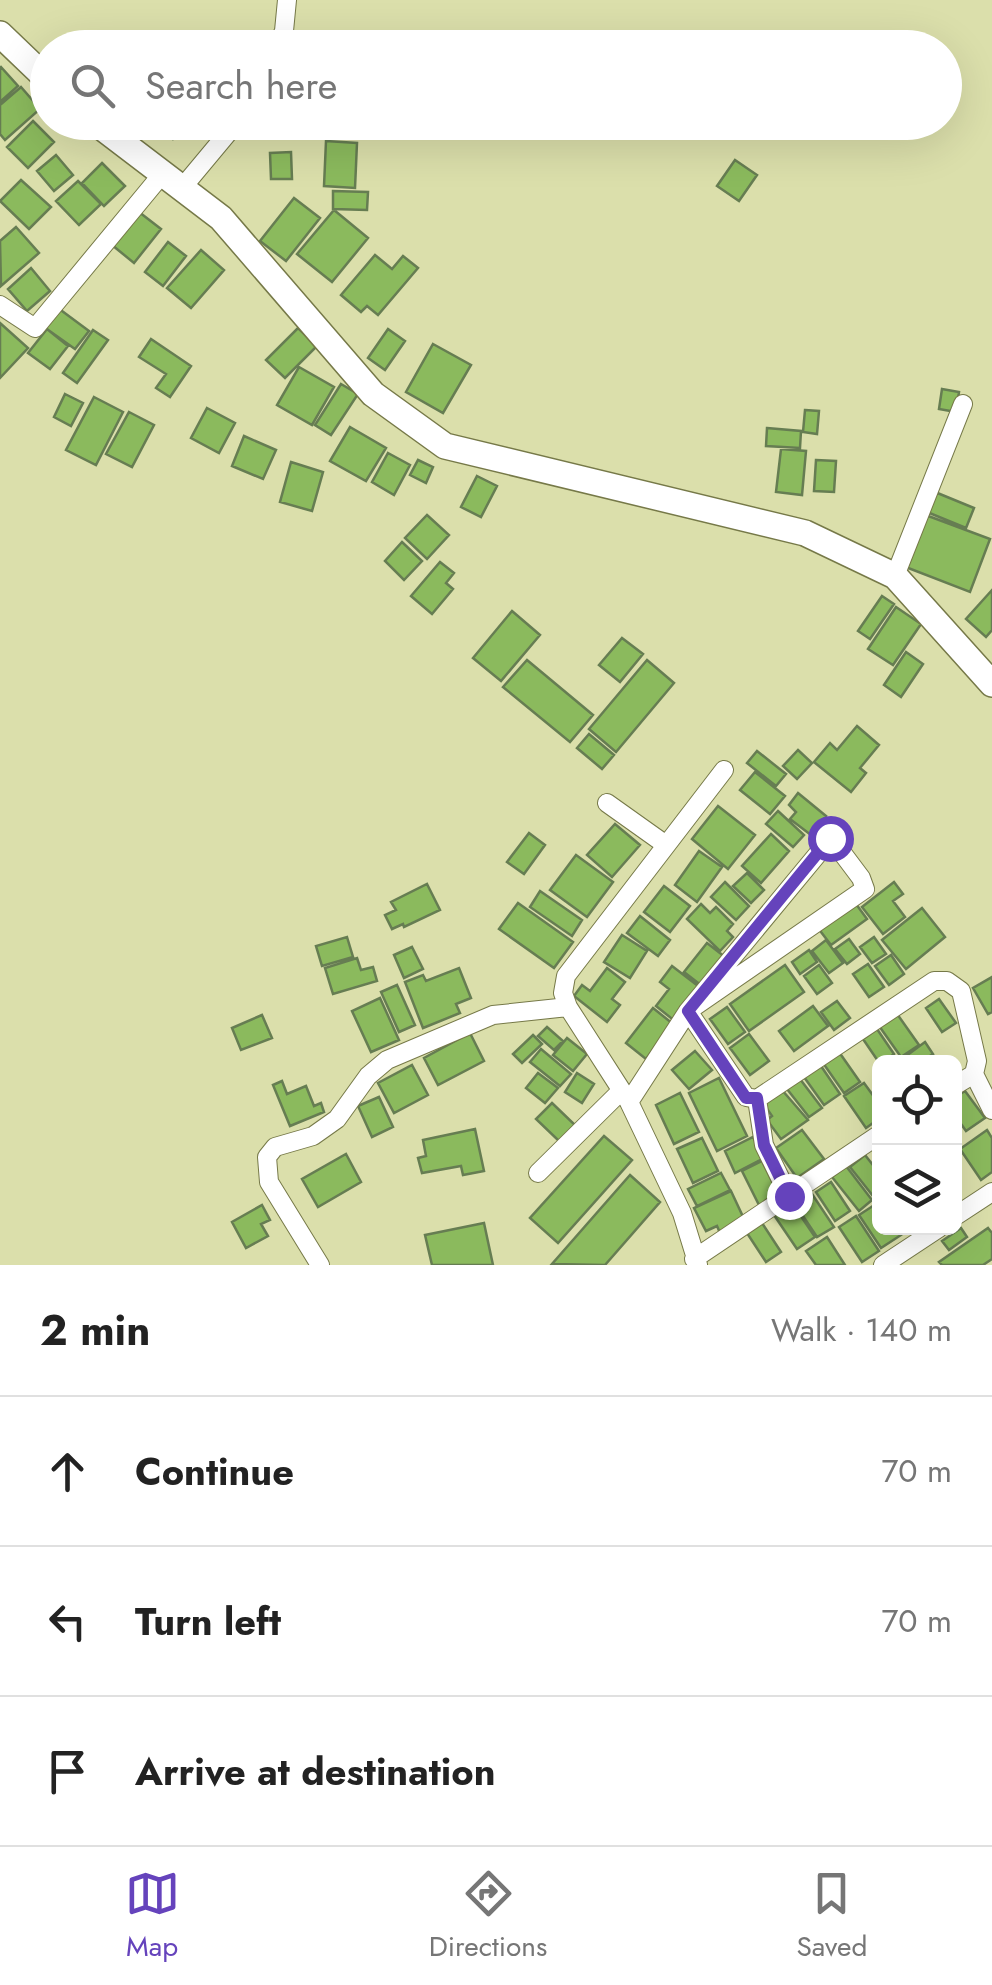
<!DOCTYPE html>
<html lang="en">
<head>
<meta charset="utf-8">
<style>
	body { margin:0; font-family:Jost,sans-serif; background:#f2f2f2; color:#222 }
	.controls { position:absolute; right:30px; bottom:30px; display:grid; overflow:hidden; border-radius:15px; box-shadow:0 10px 40px #0002 }
	.controls button { width:90px; height:90px; display:grid; place-items:center; padding:0; border:0; border-bottom:2px solid #e0e0e0; background:#fff; color:#222; font:50px sans-serif }
	.stop { position:absolute; width:30px; height:30px; margin:-22px; border:8px solid #6543bc; border-radius:50%; background:#fff }
	.stop.end { background:#6543bc; border-color:#fff; box-shadow:0 2px 10px #0008 }
	.list { margin:0; padding:0; list-style:none }
	h2 { display:flex; justify-content:space-between; align-items:center; height:130px; margin:0; padding:0 40px; font-size:42px }
	h2 small { font-size:32px; font-weight:400; color:#767676 }
	.list li { display:grid; grid-template-columns:65px 1fr auto; gap:30px; align-items:center; box-sizing:border-box; height:150px; padding:0 40px; border-top:2px solid #e0e0e0 }
	.list b { display:block; font-size:38px; white-space:nowrap }
	.list em { font-size:32px; font-style:normal; color:#767676 }
	.icon { flex:none; width:55px; height:55px; fill:none; stroke:currentColor; stroke-width:2; stroke-linecap:round; stroke-linejoin:round }
	.map { position:relative; flex:none; width:992px; height:1265px; overflow:hidden }
	.search { position:absolute; background:#fff; box-shadow:0 10px 40px #0002; left:30px; right:30px; top:30px; height:110px; display:flex; align-items:center; gap:25px; box-sizing:border-box; padding:0 35px; border-radius:55px; color:#767676; font-size:38px }
	.sheet { height:580px; background:#fff }
	nav { display:flex; justify-content:space-around; align-items:center; box-sizing:border-box; height:140px; border-top:2px solid #e0e0e0; background:#fff; font-size:28px; color:#767676 }
	nav a { display:grid; justify-items:center; gap:5px }
	nav .on { color:#6543bc }
	.map>svg:first-child { display:block }
	.building { fill:#8bba5d; stroke:#667d52; stroke-width:2.5 }
	.lines { fill:none; stroke-linecap:round; stroke-linejoin:round }
	.street-casing { stroke:#767948; stroke-width:20 }
	.secondary-casing { stroke:#767948; stroke-width:28 }
	.street { stroke:#fff; stroke-width:18 }
	.secondary { stroke:#fff; stroke-width:25 }
	.route { stroke:#6543bc; stroke-width:12 }
</style>
</head>
<body>
<div class="map">
<svg width="992" height="1265" viewBox="0 0 992 1265">
	<rect width="100%" height="100%" fill="#dbdfab"/>
	<path class="building" d="M1,67l17,19 -18,16v-34z
		M21,87l19,22 -35,31 -5,-6v-29z
		M33,121l21,21 -26,26 -21,-21z
		M159,122h33l-19,17z
		M326,141l31,2 -2,45 -31,-2z
		M291,152l1,27h-21l-1,-26z
		M56,155l17,20 -19,16 -17,-20z
		M735,160l22,15 -18,26 -22,-15z
		M102,163l23,23 -21,20 -22,-23z
		M21,180l30,27 -22,22 -29,-28z
		M78,181l23,23 -22,21 -23,-24z
		M333,191l35,1 -1,18 -34,-1z
		M294,198l26,20 -34,43 -26,-20z
		M334,210l34,28 -36,44 -35,-28z
		M139,212l22,17 -27,34 -22,-18z
		M16,227l23,26 -38,33 -1,-45z
		M168,242l18,14 -23,30 -18,-14z
		M201,250l23,20 -33,38 -24,-20z
		M375,255l17,14 11,-13 15,12 -40,47 -11,-9 -6,6 -20,-17z
		M31,268l19,23 -23,20 -19,-22z
		M58,308l31,23 -14,18 -31,-22z
		M0,323l28,25 -28,30z
		M298,328l19,18 -32,32 -19,-18z
		M47,329l21,17 -18,23 -22,-16z
		M388,329l17,12 -20,29 -17,-12z
		M93,330l15,10 -31,43 -14,-10z
		M151,339l40,27 -21,31 -14,-9 10,-14 -27,-17z
		M433,344l38,21 -28,48 -37,-21z
		M299,367l35,20 -22,38 -35,-20z
		M341,384l17,10 -27,41 -16,-10z
		M942,389l17,3 -3,20 -17,-3z
		M65,394l18,9 -12,23 -17,-9z
		M94,397l29,15 -27,53 -30,-15z
		M207,408l28,15 -16,30 -28,-15z
		M805,410l14,1 -2,23 -14,-2z
		M129,412l25,13 -22,42 -26,-13z
		M350,427l36,21 -20,33 -36,-20z
		M767,428l34,3 -1,17 -34,-2z
		M244,436l32,14 -13,29 -31,-13z
		M781,449l25,2 -4,44 -26,-3z
		M388,453l22,12 -16,30 -22,-13z
		M418,460l15,7 -7,16 -16,-8z
		M816,460l20,1 -2,31 -20,-1z
		M291,462l32,10 -11,39 -32,-9z
		M477,476l20,10 -16,31 -20,-10z
		M935,492l39,16 -8,20 -39,-16z
		M923,514l67,25 -20,53 -67,-26z
		M427,515l22,20 -22,24 -22,-21z
		M402,542l20,19 -18,19 -19,-19z
		M440,562l14,11 -8,10 7,6 -21,25 -21,-18z
		M992,590v40l-6,7 -20,-18z
		M882,596l12,8 -24,35 -12,-8z
		M896,607l25,17 -28,41 -25,-16z
		M512,611l28,24 -39,46 -28,-23z
		M622,638l21,16 -23,28 -21,-17z
		M906,652l17,12 -22,33 -17,-12z
		M527,660l66,55 -23,27 -67,-55z
		M647,660l27,23 -58,69 -27,-23z
		M857,726l22,19 -19,23 6,5 -15,19 -37,-30 16,-19 7,7z
		M589,734l25,21 -12,14 -25,-21z
		M798,750l14,13 -15,16 -14,-13z
		M757,751l29,23 -10,12 -29,-23z
		M755,772l30,24 -15,18 -30,-24z
		M798,793l28,23 -15,19 -21,-16 6,-7 -7,-7z
		M718,806l37,29 -27,34 -36,-30z
		M778,811l26,24 -11,12 -27,-23z
		M615,824l25,21 -28,32 -25,-22z
		M529,833l16,12 -21,29 -17,-12z
		M771,834l18,17 -28,32 -19,-17z
		M699,851l23,16 -25,35 -22,-17z
		M576,855l37,27 -26,35 -37,-27z
		M747,873l17,17 -13,13 -18,-17z
		M725,882l24,24 -13,14 -25,-23z
		M894,882l9,12 -10,7 12,16 -22,17 -21,-27z
		M427,884l13,26 -36,17 -1,-3 -11,5 -7,-14 11,-5 -5,-8z
		M664,886l26,20 -20,26 -26,-20z
		M540,891l42,29 -10,16 -42,-29z
		M518,903l55,39 -19,26 -55,-39z
		M701,904l9,9 6,-6 17,17 -6,7 6,6 -13,14 -33,-32z
		M856,904l11,15 -36,26 -13,-17z
		M922,908l23,29 -39,32 -24,-29z
		M640,916l30,24 -12,16 -31,-23z
		M622,935l25,16 -17,27 -26,-16z
		M347,937l6,20 -31,9 -6,-20z
		M874,937l12,17 -14,9 -12,-16z
		M849,939l11,15 -13,10 -12,-15z
		M826,940l17,23 -14,10 -17,-22z
		M707,943l18,14 -23,29 -18,-14z
		M412,947l11,22 -19,9 -10,-23z
		M809,950l8,12 -17,12 -8,-12z
		M891,955l13,19 -15,11 -14,-19z
		M357,958l4,12 12,-3 4,14 -44,13 -8,-26z
		M868,964l16,23 -15,10 -16,-23z
		M785,965l19,27 -55,39 -19,-27z
		M819,965l13,18 -15,11 -13,-18z
		M672,966l30,23 -26,33 -20,-16 13,-17 -9,-7z
		M459,968l12,30 -15,6 4,9 -37,15 -18,-46 18,-7 3,6z
		M607,968l18,14 -13,17 8,6 -13,17 -33,-26 8,-11 8,6z
		M992,977v35l-4,2 -15,-26z
		M397,985l18,40 -16,7 -18,-40z
		M380,998l19,42 -28,12 -19,-41z
		M939,999l17,24 -14,9 -16,-24z
		M837,1001l13,17 -16,12 -13,-18z
		M813,1006l15,20 -34,25 -15,-20z
		M727,1007l18,25 -17,12 -18,-25z
		M653,1008l20,16 -27,35 -20,-16z
		M895,1011l24,34 -18,12 -24,-34z
		M262,1015l10,23 -31,12 -9,-22z
		M547,1027l16,14 -9,9 -16,-14z
		M877,1029l17,25 -14,10 -17,-25z
		M470,1033l14,28 -46,24 -14,-27z
		M749,1034l20,27 -19,14 -20,-27z
		M533,1035l9,9 -20,19 -9,-9z
		M567,1038l20,16 -14,17 -20,-16z
		M925,1042l8,12 -13,8h-22z
		M541,1049l30,25 -11,12 -30,-24z
		M695,1051l17,19 -23,19 -17,-19z
		M839,1052l21,30 -16,11 -21,-30z
		M412,1065l16,30 -34,18 -16,-30z
		M821,1066l19,28 -16,11 -20,-28z
		M538,1073l20,15 -13,15 -19,-15z
		M577,1073l17,11 -12,19 -17,-11z
		M719,1078l28,58 -30,15 -28,-58z
		M800,1079l22,29 -13,9 -22,-28z
		M282,1081l5,13 19,-8 8,20 7,-3 3,9 -34,14 -17,-41z
		M864,1083l16,22v13l-14,10 -22,-32z
		M782,1090l26,30 -27,19 -14,-19 5,-4 -9,-13z
		M965,1091l20,27 -19,13 -12,-17v-16z
		M680,1093l19,39 -25,12 -18,-39z
		M379,1097l14,30 -21,10 -14,-31z
		M552,1103l24,23 -16,16 -24,-23z
		M475,1129l9,42 -21,4 -2,-9 -39,7 -4,-15 8,-2 -3,-16z
		M802,1130l22,29 -27,19 -21,-30z
		M987,1130l5,8v34l-11,8 -21,-31z
		M604,1136l28,24 -74,83 -28,-25z
		M753,1137l11,21 -29,15 -10,-22z
		M702,1138l16,33 -25,12 -16,-34z
		M346,1154l15,28 -43,25 -16,-28z
		M865,1155l15,19v17l-7,5 -23,-29z
		M762,1161l19,38 -20,10 -19,-38z
		M846,1166l26,34 -13,11 -27,-34z
		M721,1173l9,17 -33,16 -9,-17z
		M630,1175l30,27 -55,63 -53,-1z
		M831,1182l19,29 -15,10 -19,-29z
		M731,1191l14,30 -25,12 -3,-7 -11,5 -12,-23z
		M812,1194l22,33 -17,10 -22,-33z
		M879,1202l1,26h16l5,7 -20,13 -22,-33z
		M792,1203l23,34 -18,12 -23,-34z
		M262,1205l8,15 -9,4 7,12 -22,12 -14,-26z
		M856,1216l23,35 -17,11 -23,-35z
		M484,1223l9,42h-61l-7,-30z
		M762,1223l19,29 -15,10 -19,-29z
		M961,1228l6,9 -18,13 -7,-9z
		M988,1228l4,5v26l-9,6h-41l-3,-3z
		M827,1237l18,28h-29l-10,-14z"/>
	<g class="lines">
		<defs>
			<path id="street" d="M276,48l8,-17 3,-31
				M182,188l55,-66
				M0,305l35,23 128,-155
				M895,576l68,-172
				M607,803l59,42
				M688,1011l58,86 11,2 177,-118h13l14,10 16,70 -3,13 18,36
				M954,1086l20,-12
				M757,1099l7,46 25,51
				M629,1102l59,-91 143,-173 30,40 4,11 -177,122
				M538,1173l82,-81
				M954,1217l38,-25
				M694,1259l186,-125
				M320,1265l-51,-83 -2,-25 8,-10 38,-11 24,-17 31,-43 19,-16 106,-45 75,-8
				M698,1265l-16,-52 -53,-111 -61,-95 -5,-14 3,-17 158,-206
				M883,1265l56,-37"/>
			<path id="secondary" d="M0,34l48,46
				M95,122l126,96 152,176 72,52 360,87 90,43 97,108"/>
		</defs>
		<use href="#street" class="street-casing"/>
		<use href="#secondary" class="secondary-casing"/>
		<use href="#street" class="street"/>
		<use href="#secondary" class="secondary"/>
	</g>
	<g class="lines">
		<path class="route" d="M789,1196l-25,-51 -7,-47h-11l-58,-87 142,-173"/>
	</g>
</svg>
<div class="controls">
<button><svg class="icon" aria-label="locate" viewBox="0 0 24 24"><circle cx="12" cy="12" r="6"/><path d="M12 2v4M12 18v4M2 12h4M18 12h4"/></svg></button>
<button><svg class="icon" aria-label="layers" viewBox="0 0 24 24"><path d="M12 4l9 5-9 5-9-5zM3 14l9 5 9-5"/></svg></button>
</div>
<div class="stop" style="left:830px;top:838px"></div>
<div class="stop end" style="left:789px;top:1196px"></div>
<div class="search"><svg class="icon" aria-label="search" viewBox="0 0 24 24"><circle cx="10" cy="10" r="6"/><path d="M15 15l6 6"/></svg>Search here</div>
</div>
<section class="sheet">
<h2>2 min<small>Walk · 140 m</small></h2>
<ul class="list">
<li><svg class="icon" aria-label="ahead" viewBox="0 0 24 24"><path d="M12 20V5M6 11l6-6 6 6"/></svg><div><b>Continue</b></div><em>70 m</em></li>
<li><svg class="icon" aria-label="left" viewBox="0 0 24 24"><path d="M17 20v-9H6M10 6l-5 5 5 5"/></svg><div><b>Turn left</b></div><em>70 m</em></li>
<li><svg class="icon" aria-label="arrive" viewBox="0 0 24 24"><path d="M6 21V4h12l-3 4 3 4H6"/></svg><div><b>Arrive at destination</b></div></li>
</ul>
</section>
<nav>
<a class="on"><svg class="icon" aria-label="map" viewBox="0 0 24 24"><path d="M3 6l6-2 6 2 6-2v14l-6 2-6-2-6 2zM9 4v14M15 6v14"/></svg>Map</a>
<a><svg class="icon" aria-label="directions" viewBox="0 0 24 24"><path d="M12 3l9 9-9 9-9-9zM9 14v-3h6M13 9l2 2-2 2"/></svg>Directions</a>
<a><svg class="icon" aria-label="saved" viewBox="0 0 24 24"><path d="M7 4h10v16l-5-4-5 4z"/></svg>Saved</a>
</nav>
</body>
</html>
